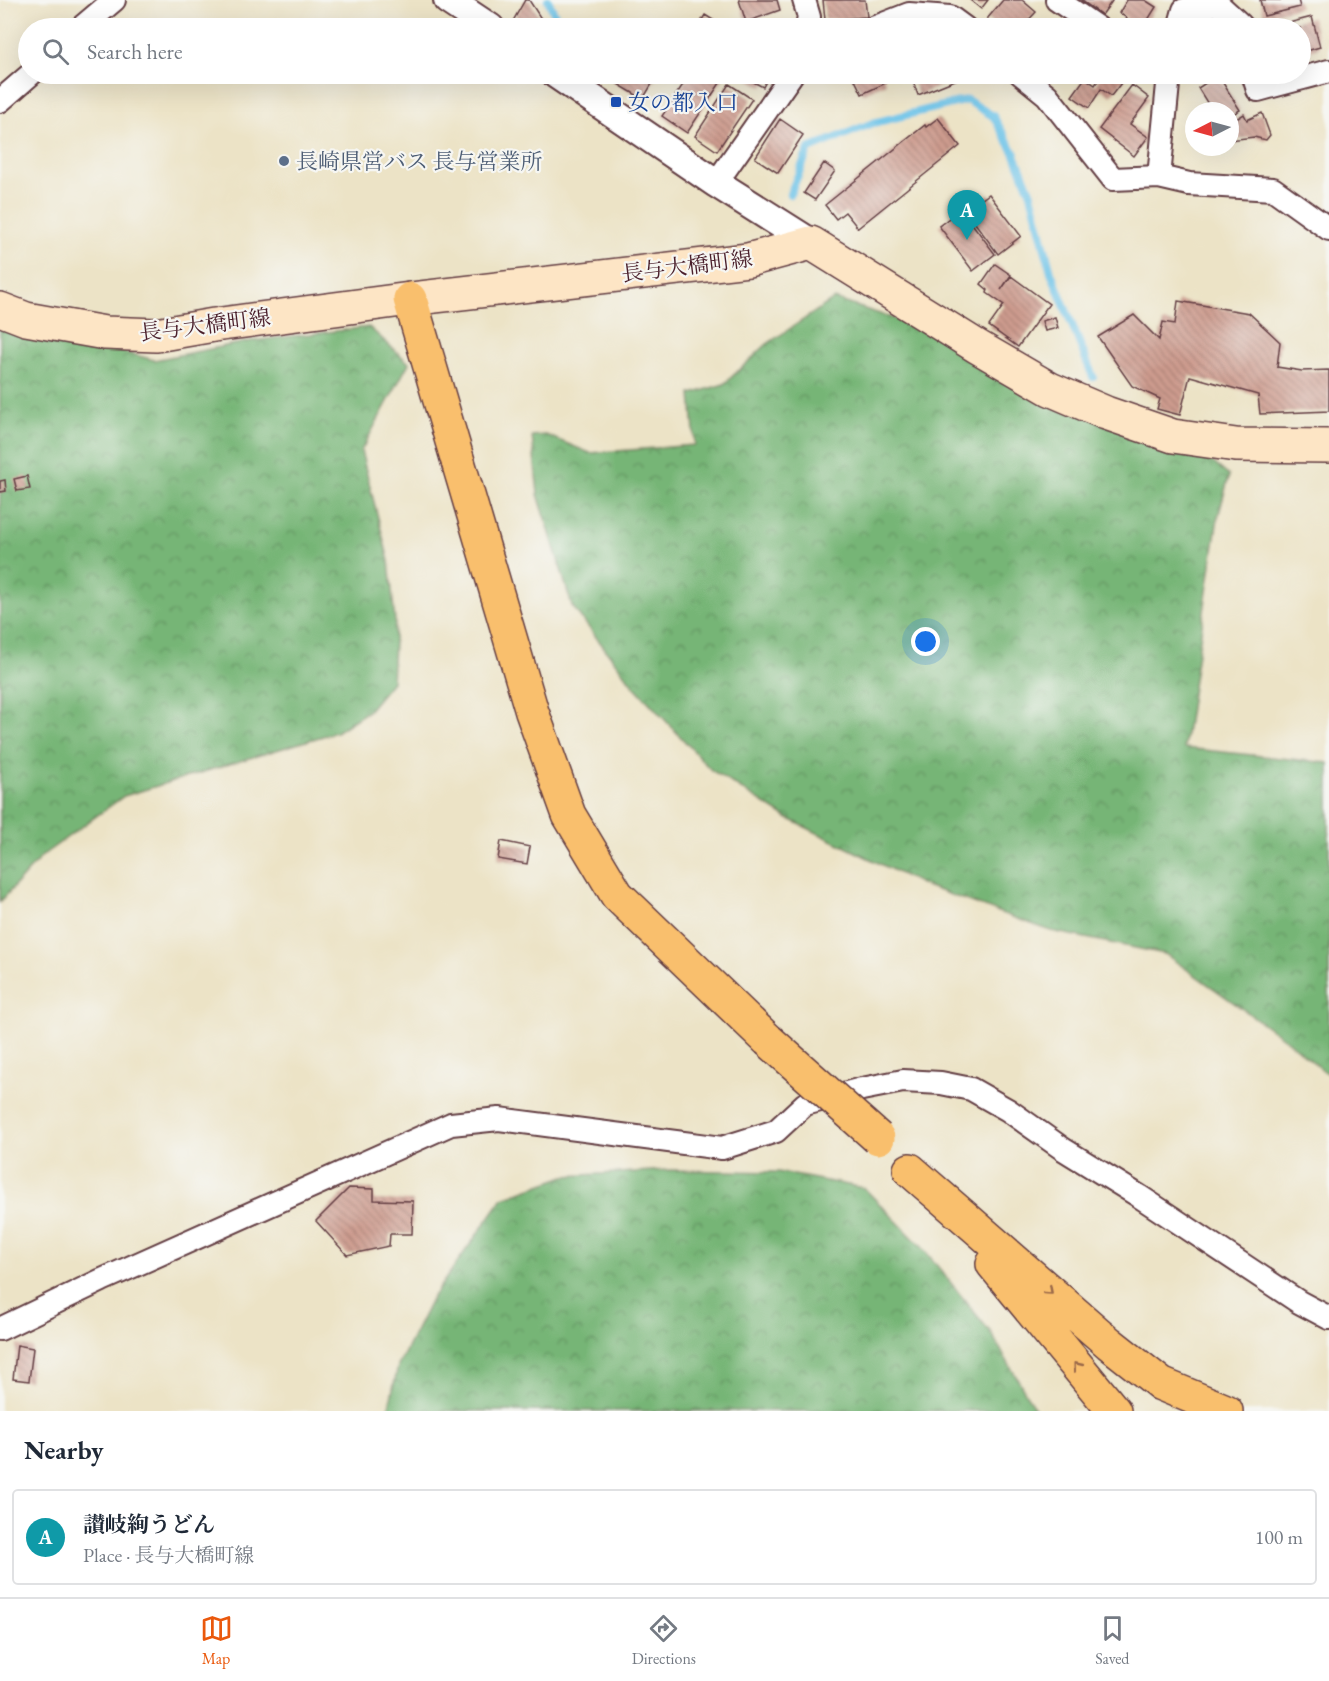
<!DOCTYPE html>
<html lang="en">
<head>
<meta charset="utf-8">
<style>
	body { margin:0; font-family:"EB Garamond","Noto Serif JP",serif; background:#f6f6f7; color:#1f2937 }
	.compass { position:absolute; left:1185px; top:102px; width:54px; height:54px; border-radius:50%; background:#fff; box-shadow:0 6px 24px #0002; rotate:264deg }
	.you { position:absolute; left:926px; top:642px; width:21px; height:21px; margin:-15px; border:4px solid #fff; border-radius:50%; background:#1a73e8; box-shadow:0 0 0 9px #1a73e833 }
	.badge { display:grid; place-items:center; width:39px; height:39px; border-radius:50%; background:#ea580c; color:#fff; font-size:20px; font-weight:700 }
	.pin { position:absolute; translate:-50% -50px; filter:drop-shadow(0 2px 3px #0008) }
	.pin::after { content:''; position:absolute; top:32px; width:21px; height:18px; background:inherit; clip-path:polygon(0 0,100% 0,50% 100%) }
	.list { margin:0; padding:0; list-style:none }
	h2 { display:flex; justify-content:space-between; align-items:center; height:78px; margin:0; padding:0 24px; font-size:26px }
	h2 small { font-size:20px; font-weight:400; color:#747a83 }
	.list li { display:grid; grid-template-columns:39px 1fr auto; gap:18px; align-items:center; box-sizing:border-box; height:96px; margin:0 12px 12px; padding:0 12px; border:2px solid #e0e1e3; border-radius:6px }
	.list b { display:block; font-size:22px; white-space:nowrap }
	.list p { margin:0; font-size:20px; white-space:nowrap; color:#747a83 }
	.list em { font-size:20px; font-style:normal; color:#747a83 }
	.icon { flex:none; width:33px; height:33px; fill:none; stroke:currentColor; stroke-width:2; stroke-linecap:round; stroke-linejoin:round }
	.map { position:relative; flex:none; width:1329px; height:1411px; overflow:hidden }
	.search { position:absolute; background:#fff; box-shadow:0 6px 24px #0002; left:18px; right:18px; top:18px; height:66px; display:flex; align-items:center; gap:15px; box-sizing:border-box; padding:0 21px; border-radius:33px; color:#747a83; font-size:22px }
	.sheet { height:186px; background:#fff }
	nav { display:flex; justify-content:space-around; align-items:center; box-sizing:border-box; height:84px; border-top:2px solid #e0e1e3; background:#fff; font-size:16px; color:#747a83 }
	nav a { display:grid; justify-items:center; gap:3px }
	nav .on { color:#ea580c }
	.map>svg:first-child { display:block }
	.forest { fill:url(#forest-crowns); stroke:#606a50; stroke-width:1.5 }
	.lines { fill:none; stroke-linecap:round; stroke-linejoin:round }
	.stream { stroke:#6ac2e8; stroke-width:8 }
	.building { fill:url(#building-back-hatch) }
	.minor-casing { stroke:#623c42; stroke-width:26 }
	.tertiary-casing { stroke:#623c42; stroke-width:32 }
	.secondary-casing { stroke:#623c42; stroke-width:36 }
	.motorway-casing { stroke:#623c42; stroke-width:36 }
	.minor { stroke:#fff; stroke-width:22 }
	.tertiary { stroke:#fff; stroke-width:28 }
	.secondary { stroke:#fde5c5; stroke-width:33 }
	.motorway { stroke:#f9bf6d; stroke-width:33 }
	.motorway-bridge-casing { stroke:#623c42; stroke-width:36; stroke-linecap:butt }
	.motorway-bridge { stroke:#f9bf6d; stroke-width:33 }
	.oneway { stroke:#996749 }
	.transit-dot { fill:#1a4fb4; stroke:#f6f6f2; stroke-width:2 }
	.service-dot { fill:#5c6f8a; stroke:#f6f6f2; stroke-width:2 }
	.labels { text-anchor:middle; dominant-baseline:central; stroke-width:4.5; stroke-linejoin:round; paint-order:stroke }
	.transit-label { font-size:22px; fill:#164399; stroke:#f6f6f2; text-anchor:start }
	.service-label { font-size:22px; fill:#4e5e75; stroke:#f6f6f2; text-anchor:start }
	.street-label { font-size:22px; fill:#4a1f2b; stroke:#f6f6f2 }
</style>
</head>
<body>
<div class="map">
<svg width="1329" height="1411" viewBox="0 0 1329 1411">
	<defs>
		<pattern id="forest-crowns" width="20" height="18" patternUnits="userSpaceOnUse" patternTransform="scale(1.5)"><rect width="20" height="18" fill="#76b576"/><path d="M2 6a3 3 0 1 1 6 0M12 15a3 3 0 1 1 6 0" fill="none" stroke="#639361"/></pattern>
		<pattern id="building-back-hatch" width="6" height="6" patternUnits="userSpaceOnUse" patternTransform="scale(1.5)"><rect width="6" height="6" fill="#cd9b8e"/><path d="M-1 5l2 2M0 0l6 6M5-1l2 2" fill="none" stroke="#a87e74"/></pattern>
	</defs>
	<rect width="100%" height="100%" fill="#f6f6f2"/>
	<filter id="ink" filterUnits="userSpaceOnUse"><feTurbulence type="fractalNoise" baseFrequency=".0167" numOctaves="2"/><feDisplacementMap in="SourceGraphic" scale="12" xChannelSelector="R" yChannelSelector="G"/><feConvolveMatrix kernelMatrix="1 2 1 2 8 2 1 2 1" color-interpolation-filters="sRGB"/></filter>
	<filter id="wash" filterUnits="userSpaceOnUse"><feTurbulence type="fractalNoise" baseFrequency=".008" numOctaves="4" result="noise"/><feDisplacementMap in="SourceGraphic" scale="24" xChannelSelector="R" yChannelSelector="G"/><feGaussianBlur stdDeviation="1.35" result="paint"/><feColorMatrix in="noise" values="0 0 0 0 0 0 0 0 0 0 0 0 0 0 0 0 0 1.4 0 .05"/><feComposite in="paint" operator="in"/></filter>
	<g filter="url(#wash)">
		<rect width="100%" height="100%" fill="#ece3c6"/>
		<path class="forest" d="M834,299l104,34 241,101 50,42 -11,41 -34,231 145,15v312l-44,-36 -120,-85 -114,-23 -128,-46 -138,-68 -74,-47 -78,-85 -61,-79 -34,-112 -6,-58 14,-1 44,18 105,-8 -4,-51 33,-10 43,-40z
			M0,315l58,19 96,26 97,-19 118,-14 40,36 -48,88 28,110 6,60 -3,61 -24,29 -32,21 -212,64 -81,59 -43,47z
			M669,1170l109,2 86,16 58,59 69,86 45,78h-648l10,-45 34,-68 71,-100 62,-22z"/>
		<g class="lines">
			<path class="stream" d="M548,0l13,28
				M790,194l19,-45 64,-26 94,-23 26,16 21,36 17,42 20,78 42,105"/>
		</g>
		<g id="blocks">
			<path class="building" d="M525,0h4l18,28h-19l-15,-7z
				M739,0h38l3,10 -34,12z
				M823,0h42l2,17 -42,3z
				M970,0h18l-7,9z
				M1003,0h19l14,12 -15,16h-23l-11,-9z
				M1081,0h30l1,1 -10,14z
				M1127,0h18l11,7 -13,21h-22l6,-10 -8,-5z
				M1260,0h38l2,7 -36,9z
				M705,15l21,13h-29z
				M1312,17l8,30 -20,6v-25h-22l-1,-2z
				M601,74h57l-15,25z
				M690,74h36l-39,59 -25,-17z
				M738,74h32l-7,13z
				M852,74h30l4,9 -24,11z
				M910,74h60l-52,21z
				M1092,74h36l-17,22 -10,-7 -12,19 -17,-12 13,-18 10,7 4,-6z
				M1218,75l22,35 -10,6v-5h-32l10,-7 -10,-16z
				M729,84l23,15 -35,52 -22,-15z
				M1132,85l17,13 -19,26 18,13 -14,19 -35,-27z
				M1262,113l8,22 -4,5 -12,-3 -24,3v-17l14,-9 3,6z
				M938,118l22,28 -102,82 -13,-16 -9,7 -11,-14 100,-80 1,2z
				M780,119l23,16 -25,38 -23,-15z
				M824,163l11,8 -20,29 -11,-7z
				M989,194l32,42 -23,18 -32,-43z
				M961,209l34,45 -22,17 -34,-45z
				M995,264l16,11 -10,15 10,-14 38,28 -31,43 -29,-21 15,-21 -17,-12 1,-3 -7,-6z
				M1178,301l71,12 31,29 -3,25 25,4 27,-1v41l-69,3 -2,-19 -68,-19 -10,39 -23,-6 3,-10 -28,-13 -34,-49 36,-22 25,25 4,-18 12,2z
				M1055,317l3,11 -13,3 -3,-10z
				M27,476l3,13 -13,2 -3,-12z
				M5,480l1,11 -6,1v-11z
				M501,841l29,6 -3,17 -29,-5z
				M349,1188l25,1v11l39,1 -1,33h-22l-1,12 -42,9 -31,-34z
				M17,1345l16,3 -4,33 -16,-2z"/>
		</g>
	</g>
	<g filter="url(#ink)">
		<use href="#blocks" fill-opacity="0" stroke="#623c42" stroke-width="1.5"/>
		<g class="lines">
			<defs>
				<path id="minor" d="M804,0l5,17 -2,11
					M1057,0l41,28
					M81,28l33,-28
					M873,28l36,-14 41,3 15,11
					M1179,28l5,-18 34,-6 23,21 1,3
					M1021,74l26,21 66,84 46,-2 30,7 84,5 56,40
					M1253,74l5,16 71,-19
					M0,101l31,-27
					M1159,177l10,-103
					M716,183l76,-109
					M0,1329l102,-49 349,-156 48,-5 223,29 54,-17 29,-27 57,-15 41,-8 38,2 30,6 37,21 55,39 76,47 160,106 30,16"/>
				<path id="tertiary" d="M448,0l42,28
					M556,74l160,109 95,60"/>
				<path id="secondary" d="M0,309l26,10 79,14 51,2 58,-10 196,-26 338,-39 63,-17 167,104 72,42 56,24 67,23 63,9 93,1"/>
				<path id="motorway" d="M410,299l122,413 37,103 48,80 151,145
					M910,1170l199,173 52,41 65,27
					M993,1264l121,147"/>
			</defs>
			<use href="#minor" class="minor-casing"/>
			<use href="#tertiary" class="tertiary-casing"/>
			<use href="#secondary" class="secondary-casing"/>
			<use href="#motorway" class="motorway-casing"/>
			<use href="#minor" class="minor"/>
			<use href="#tertiary" class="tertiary"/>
			<use href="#secondary" class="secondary"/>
			<use href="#motorway" class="motorway"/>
			<defs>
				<path id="motorway-bridge" d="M768,1040l110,98"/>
			</defs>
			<use href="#motorway-bridge" class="motorway-bridge-casing"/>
			<use href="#motorway-bridge" class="motorway-bridge"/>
		</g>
		<defs><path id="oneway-chevron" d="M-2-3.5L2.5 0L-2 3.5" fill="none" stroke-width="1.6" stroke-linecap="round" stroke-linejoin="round" transform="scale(1.5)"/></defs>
		<g class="oneway">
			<use href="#oneway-chevron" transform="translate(1049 1291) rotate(41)"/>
			<use href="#oneway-chevron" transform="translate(1077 1366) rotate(-129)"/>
		</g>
	</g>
	<rect class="transit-dot" x="610" y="96" width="12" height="12" rx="3"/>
	<circle class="service-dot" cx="284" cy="161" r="6"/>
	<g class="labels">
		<g class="transit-label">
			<text x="628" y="102">女の都入口</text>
		</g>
		<g class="service-label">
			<text x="296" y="161">長崎県営バス 長与営業所</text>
		</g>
		<g class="street-label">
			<text transform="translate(687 266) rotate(-7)">長与大橋町線</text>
			<text transform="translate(205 325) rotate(-7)">長与大橋町線</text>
		</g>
	</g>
</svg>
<svg class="compass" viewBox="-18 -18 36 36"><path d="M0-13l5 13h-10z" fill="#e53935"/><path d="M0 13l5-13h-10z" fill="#747a83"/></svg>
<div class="you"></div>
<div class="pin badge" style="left:967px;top:240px;background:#0f9aa8">A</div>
<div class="search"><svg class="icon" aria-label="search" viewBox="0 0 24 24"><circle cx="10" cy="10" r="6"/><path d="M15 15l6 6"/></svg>Search here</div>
</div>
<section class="sheet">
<h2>Nearby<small></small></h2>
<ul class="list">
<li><span class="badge" style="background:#0f9aa8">A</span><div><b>讃岐絢うどん</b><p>Place · 長与大橋町線</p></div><em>100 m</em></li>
</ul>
</section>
<nav>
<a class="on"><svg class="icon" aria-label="map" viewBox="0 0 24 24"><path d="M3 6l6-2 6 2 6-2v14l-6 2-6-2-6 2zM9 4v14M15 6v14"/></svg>Map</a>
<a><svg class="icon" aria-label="directions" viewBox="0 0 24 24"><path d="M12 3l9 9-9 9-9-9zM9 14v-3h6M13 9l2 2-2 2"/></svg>Directions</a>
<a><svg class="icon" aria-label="saved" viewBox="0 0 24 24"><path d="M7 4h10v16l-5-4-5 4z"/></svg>Saved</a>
</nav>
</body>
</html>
